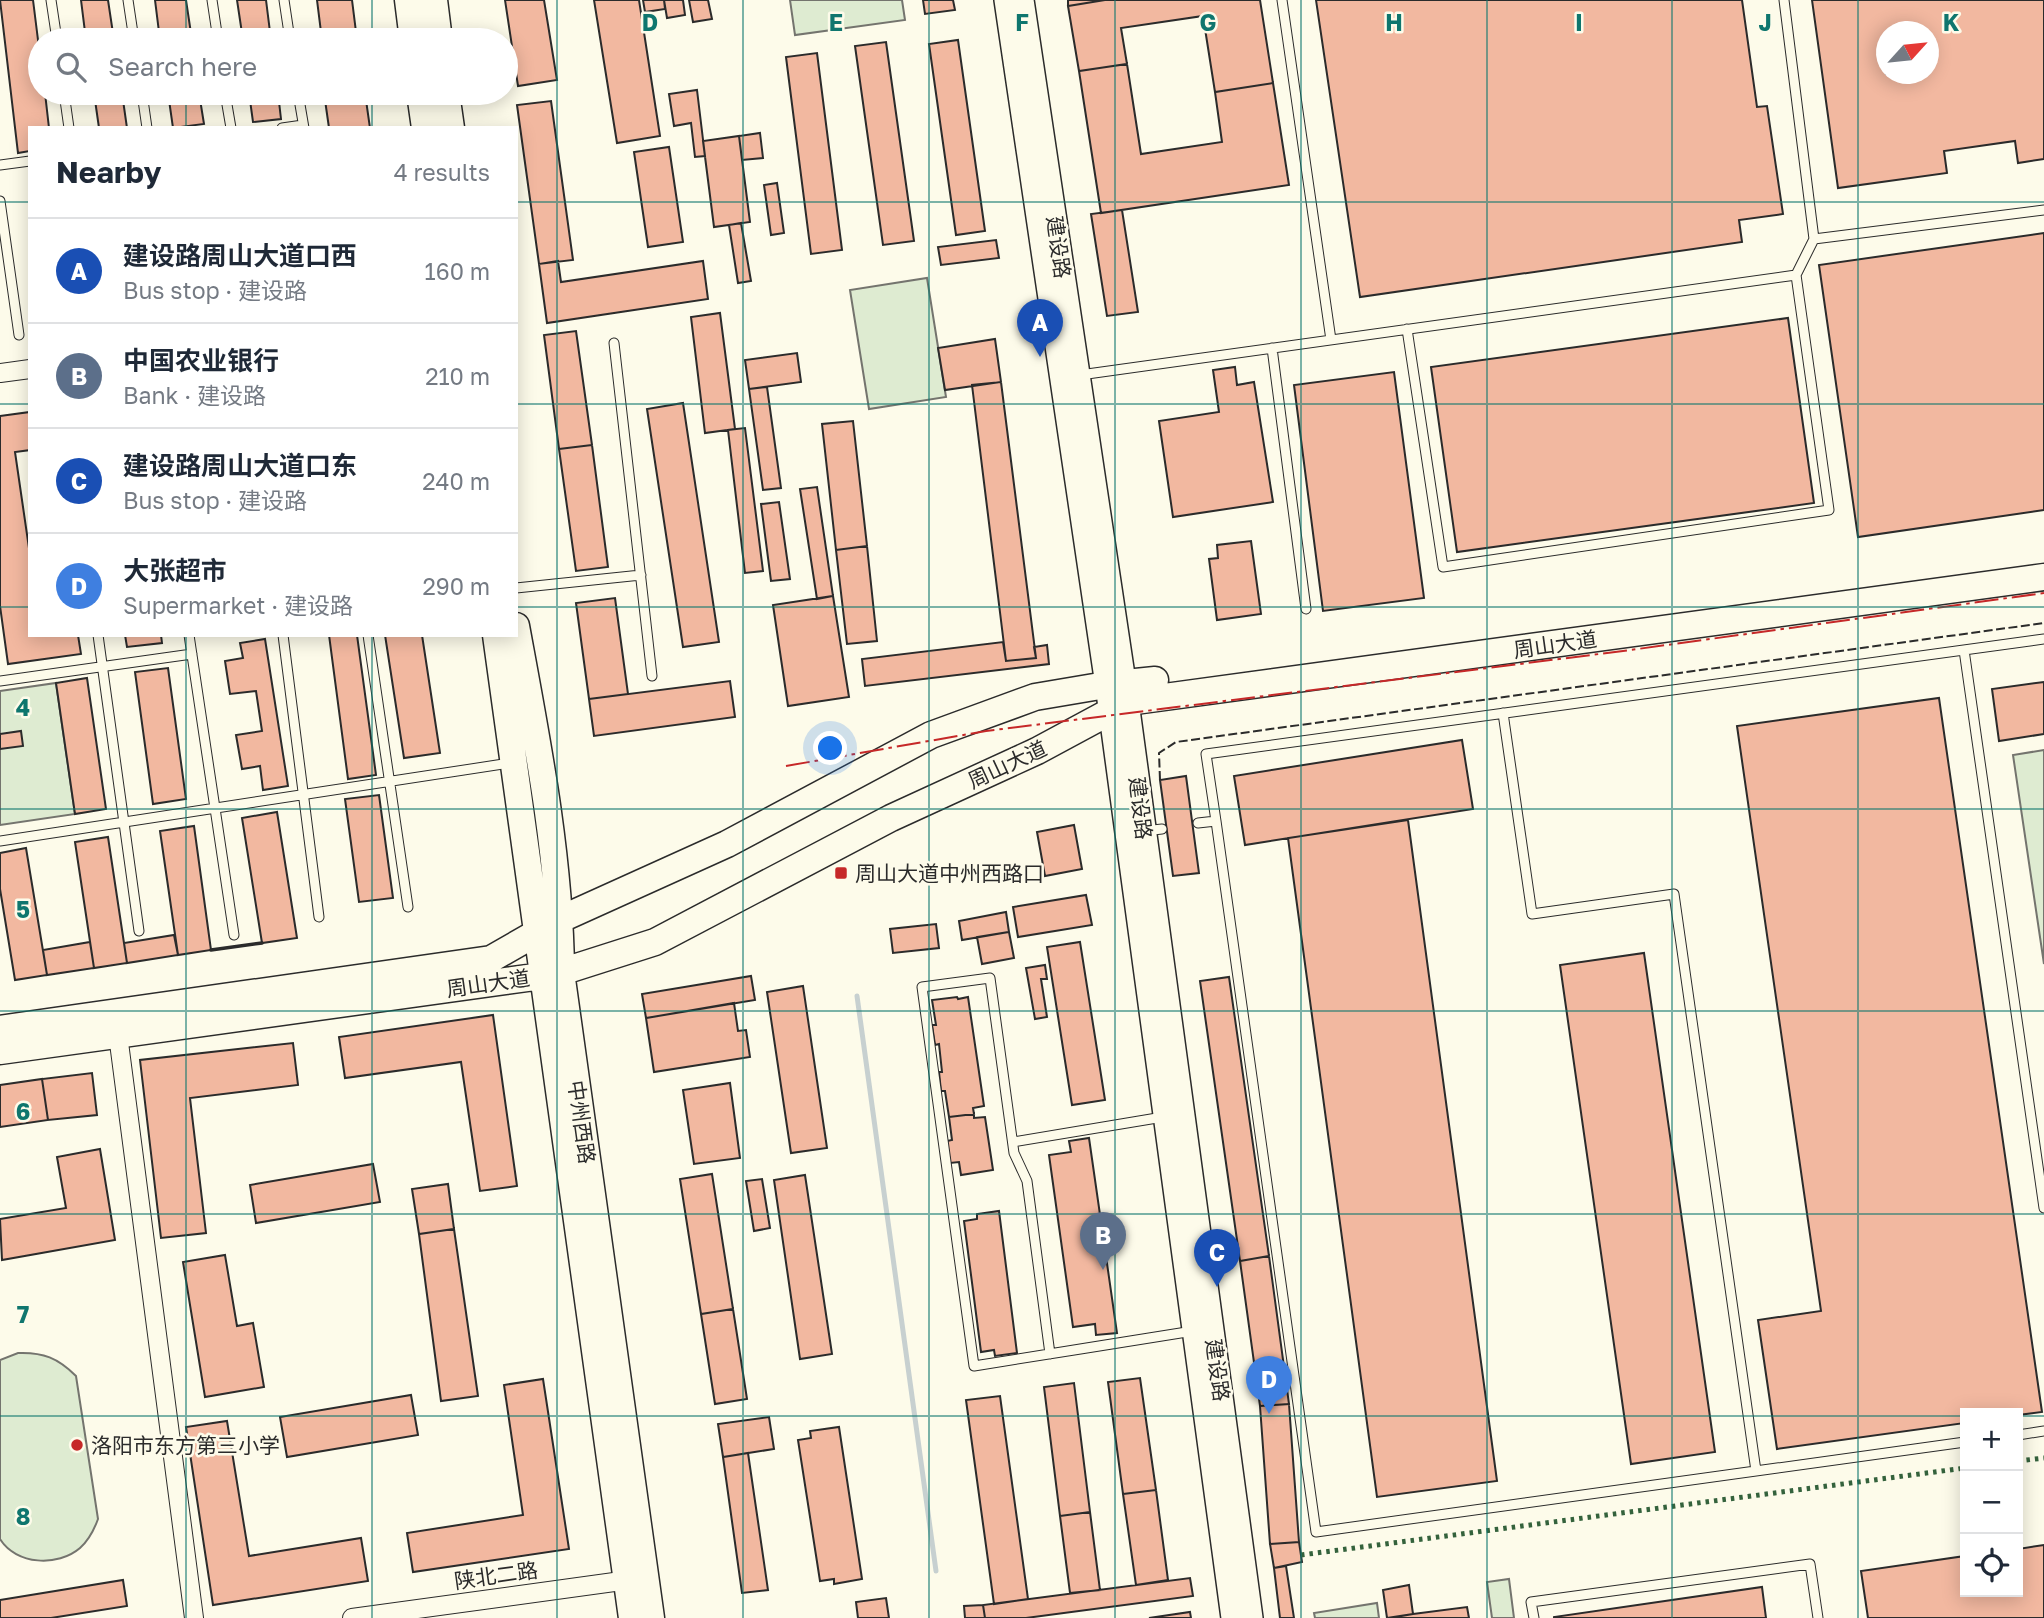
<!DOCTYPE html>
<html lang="en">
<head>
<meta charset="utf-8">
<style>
	body { margin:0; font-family:"Golos Text","Noto Sans SC",sans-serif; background:#f6f6f7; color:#1f2937 }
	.controls { position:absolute; right:21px; bottom:21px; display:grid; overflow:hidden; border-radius:0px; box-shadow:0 4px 18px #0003 }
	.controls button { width:63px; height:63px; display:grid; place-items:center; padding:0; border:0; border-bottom:2px solid #e0e1e3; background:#fff; color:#1f2937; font:35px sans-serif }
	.compass { position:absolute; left:1876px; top:21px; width:63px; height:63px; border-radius:50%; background:#fff; box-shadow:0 4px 18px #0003; rotate:63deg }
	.you { position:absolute; left:831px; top:749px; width:24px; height:24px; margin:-18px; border:5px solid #fff; border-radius:50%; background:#1a73e8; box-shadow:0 0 0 10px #1a73e833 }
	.badge { display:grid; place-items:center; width:46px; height:46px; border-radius:50%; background:#ea580c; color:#fff; font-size:23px; font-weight:700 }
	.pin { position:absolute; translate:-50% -58px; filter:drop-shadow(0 2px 4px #0008) }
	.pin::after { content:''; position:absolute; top:37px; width:24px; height:21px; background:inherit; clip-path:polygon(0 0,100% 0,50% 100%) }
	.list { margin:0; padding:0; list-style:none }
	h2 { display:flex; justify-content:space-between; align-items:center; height:91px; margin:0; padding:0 28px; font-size:30px }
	h2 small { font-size:23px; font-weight:400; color:#747a83 }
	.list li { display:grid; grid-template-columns:46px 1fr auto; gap:21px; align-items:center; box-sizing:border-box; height:105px; padding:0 28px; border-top:2px solid #e0e1e3 }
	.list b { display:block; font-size:26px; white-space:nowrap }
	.list p { margin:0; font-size:23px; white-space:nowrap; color:#747a83 }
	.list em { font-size:23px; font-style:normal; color:#747a83 }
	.icon { flex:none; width:38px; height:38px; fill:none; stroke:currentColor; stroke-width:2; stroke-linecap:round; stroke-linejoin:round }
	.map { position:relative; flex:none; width:2044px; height:1618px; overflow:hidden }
	.search { position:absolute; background:#fff; box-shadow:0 4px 18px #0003; left:28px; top:28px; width:490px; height:77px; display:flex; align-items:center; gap:18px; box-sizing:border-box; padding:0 24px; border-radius:38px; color:#747a83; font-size:26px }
	.panel { position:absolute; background:#fff; box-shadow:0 4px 18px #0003; left:28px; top:126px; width:490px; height:511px; border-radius:0px }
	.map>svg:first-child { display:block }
	.green { fill:#deebd1; stroke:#74746e; stroke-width:2 }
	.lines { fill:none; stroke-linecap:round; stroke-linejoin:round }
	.stream { stroke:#c7d0d0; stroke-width:5 }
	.building { fill:#f2b8a0; stroke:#2b2b2b; stroke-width:2; fill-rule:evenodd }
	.service-casing { stroke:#2b2b2b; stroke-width:11 }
	.minor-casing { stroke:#2b2b2b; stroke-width:20 }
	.tertiary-casing { stroke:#2b2b2b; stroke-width:24 }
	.primary-casing { stroke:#2b2b2b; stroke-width:29 }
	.service { stroke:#fdfbea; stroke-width:9 }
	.minor { stroke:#fdfbea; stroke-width:18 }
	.tertiary { stroke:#fdfbea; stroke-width:21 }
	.primary { stroke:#fdfbea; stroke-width:26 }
	.hedge { stroke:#34623c; stroke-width:5; stroke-dasharray:3.5 5; stroke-linecap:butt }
	.fence { stroke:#2b2b2b; stroke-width:2; stroke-dasharray:9 3.5; stroke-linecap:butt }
	.wall { stroke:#2b2b2b; stroke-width:3.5 }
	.power { stroke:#c62828; stroke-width:2; stroke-dasharray:24 5 3.5 5; stroke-linecap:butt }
	.grid { fill:none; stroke:#0f766e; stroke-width:2; stroke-opacity:0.55 }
	.poi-dot { fill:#c62828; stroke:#fdfbea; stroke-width:2.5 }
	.labels { text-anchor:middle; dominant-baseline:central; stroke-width:5; stroke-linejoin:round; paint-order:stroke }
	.street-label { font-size:21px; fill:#2b2b2b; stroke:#fdfbea }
	.poi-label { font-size:21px; fill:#2b2b2b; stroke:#fdfbea; text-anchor:start }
	.grid-label { font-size:23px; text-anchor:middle; font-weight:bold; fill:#0f766e; stroke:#fdfbea; stroke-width:5; stroke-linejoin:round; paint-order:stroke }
</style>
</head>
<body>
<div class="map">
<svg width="2044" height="1618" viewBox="0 0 2044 1618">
	<rect width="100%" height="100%" fill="#fdfbea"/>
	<path class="green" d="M790,0h112l3,20 -110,15z
		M927,278l19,119 -77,12 -19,-119z
		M56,683l19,131 -75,11v-134z
		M2044,750v214l-31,-209z
		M18,1353c25,-1 40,5 58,23l22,143c-4,11 -9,21 -18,29 -22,19 -64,17 -80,-9v-179z
		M1509,1579l5,39h-22l-5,-36z
		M1377,1603l2,15h-64l-1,-5z"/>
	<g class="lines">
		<path class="stream" d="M857,996l79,575"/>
	</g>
	<path class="building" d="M0,0h33l7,56v37h5l4,35h-19v23l-12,2z
		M81,0h27l6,40h-28z
		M155,0h31l6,40h-32z
		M237,0h29l5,40h-28z
		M317,0h35l5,40h-35z
		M505,0h39l13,80 -39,6z
		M594,0h45l21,136 -43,7z
		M643,0h21l1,9 -20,3z
		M664,0h19l2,15 -18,3z
		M689,0h19l4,19 -19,3z
		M923,0h30l2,10 -30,4z
		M1068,0h37l-37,6z
		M1105,0h155l13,83 -58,9 -12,-76 -82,12 6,36 -48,7 -11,-65z
		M1316,0h426l15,107 10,-1 16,108 -44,6 3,22 -382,55z
		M1812,0h232v159l-26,4 -3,-22 -71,10 3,22 -109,15zM1886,32h42v42h-42z
		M958,40l27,191 -29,4 -27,-191z
		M886,42l28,199 -31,4 -28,-199z
		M817,53l25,197 -31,4 -25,-197z
		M1127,64l14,90 81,-12 -7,-50 58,-9 16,102 -188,28 -22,-142z
		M697,90l8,66 -10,1 -4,-34 -17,3 -5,-32z
		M94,93h28l5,35h-28z
		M168,93h31l5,31 -31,4z
		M249,93h29l3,26 -28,3z
		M324,93h41l5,35h-41z
		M551,101l22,159 -34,4 -22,-159z
		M760,133l3,25 -21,2 -3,-24z
		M739,136l11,86 -36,5 -11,-86z
		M669,147l14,95 -35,5 -14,-95z
		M777,183l7,50 -13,2 -7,-50z
		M1122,210l16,102 -31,4 -16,-102z
		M741,223l10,58 -13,2 -9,-58z
		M2044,233v277l-186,27 -39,-272z
		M996,240l3,18 -58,7 -3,-18z
		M558,261l3,21 142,-21 5,38 -161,24 -8,-59z
		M720,313l15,116 -30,4 -14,-116z
		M1788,318l26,185 -357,49 -26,-185z
		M576,331l16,114 -33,4 -15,-114z
		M995,339l6,43 -56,8 -7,-42z
		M797,353l4,29 -52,7 -4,-29z
		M1235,367l2,18 17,-3 19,120 -100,15 -14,-96 60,-9 -6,-42z
		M1394,372l30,226 -101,13 -29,-226z
		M1001,382l35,276 -30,3 -34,-276z
		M767,387l14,101 -18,2 -14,-101z
		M683,403l36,239 -36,5 -36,-238z
		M30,412v38l-15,2 15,103v80h48l3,19 -73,10 -8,-58v-190z
		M853,421l14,125 -31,4 -14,-126z
		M745,428l18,143 -18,2 -17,-143z
		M592,445l16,122 -32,4 -17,-122z
		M817,487l16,109 -16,3 -17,-110z
		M779,502l11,77 -19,2 -10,-77z
		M1251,541l10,73 -44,6 -8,-61 9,-1 -1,-13z
		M867,546l10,95 -30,3 -11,-94z
		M833,596l16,101 -61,9 -15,-101z
		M615,598l13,96 -39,5 -13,-96z
		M125,635h36l1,8 -35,4z
		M329,635h28l19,140 -28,4z
		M385,635h37l18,118 -36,5z
		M265,639l23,147 -25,4 -3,-24 -18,3 -6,-34 26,-4 -6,-40 -26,3 -5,-33 18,-3 -3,-15z
		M1003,642l3,19 30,-3 -2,-11 13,-2 2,19 -184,22 -3,-27z
		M168,668l18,131 -33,5 -18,-132z
		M87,678l19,131 -31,5 -19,-131z
		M730,681l5,36 -141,19 -5,-37z
		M2044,682v52l-45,7 -7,-52z
		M1939,698l103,714 -24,3v-2h-53v10l-188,26 -19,-129 63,-9 -84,-585z
		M21,731l2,15 -23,3v-15z
		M1462,740l11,69 -228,36 -11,-69z
		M1186,776l13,97 -26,3 -13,-96z
		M379,795l14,103 -34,4 -14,-103z
		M277,812l20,126 -35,5 -20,-125z
		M1408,820l89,661 -120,16 -89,-659z
		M1074,825l8,44 -37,7 -8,-44z
		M194,826l17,124 -33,5 -18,-124z
		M108,837l19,126 -33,5 -19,-126z
		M26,848l21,127 -32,5 -15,-91v-36z
		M1086,895l6,30 -74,12 -5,-30z
		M1006,912l3,20 -47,8 -3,-19z
		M936,924l3,24 -46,5 -3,-24z
		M1009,932l5,26 -32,6 -5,-27z
		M174,935l4,20 -51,8 -3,-20z
		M90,942l4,26 -47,7 -4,-25z
		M1080,942l25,158 -33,5 -25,-158z
		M1644,953l71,499 -84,12 -71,-499z
		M1045,965l2,14h-6l6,38 -12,2 -9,-51z
		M751,976l4,24 -109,18 -4,-24z
		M1229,977l40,279 -29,5 -40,-280z
		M803,986l24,162 -36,5 -24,-161z
		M957,997l1,2 10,-2 16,109 -11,2 1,6 -25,3 -4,-26h-4l-2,-19h3l-3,-28 -4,1 -3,-20h4l-4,-25z
		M734,1003l4,28 8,-1 4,27 -96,15 -8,-54z
		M493,1015l24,171 -37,5 -19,-129 -116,16 -6,-41z
		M293,1043l5,42 -108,13 16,135 -45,5 -21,-178z
		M92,1073l5,42 -49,5 -6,-41z
		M42,1079l6,41 -48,7v-42z
		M730,1083l10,75 -46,6 -11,-74z
		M974,1114v4l11,-1 8,53 -32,5 -2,-13 -9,1 -3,-22 5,-1 -3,-23z
		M1089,1138l28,195 -21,2 -1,-11 -22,3 -24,-172 22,-3 -2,-11z
		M100,1149l15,91 -113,20 -2,-41 66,-11 -9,-51z
		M373,1164l7,38 -124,21 -6,-38z
		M712,1174l21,135 -32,5 -21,-135z
		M805,1175l27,179 -32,5 -26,-179z
		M762,1179l8,49 -16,3 -8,-50z
		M448,1184l6,45 -35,5 -7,-45z
		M999,1211l18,142 -22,3 -1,-6 -13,2 -17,-131 13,-2v-5z
		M454,1229l24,167 -37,5 -22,-167z
		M225,1255l12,71 16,-3 11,64 -59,10 -22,-135z
		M1269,1256l20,148 -29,2 -20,-145z
		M733,1309l14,90 -32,5 -14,-90z
		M1140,1378l16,112 -33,4 -15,-112z
		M543,1379l26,170 -156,23 -6,-39 116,-18 -19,-130z
		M1074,1383l16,129 -30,4 -16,-129z
		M411,1395l7,40 -131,22 -7,-40z
		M1000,1396l28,203 -34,5 -28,-204z
		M1289,1404l10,138 -29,2 -10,-138z
		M769,1417l5,32 -51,8 -5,-33z
		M227,1421l22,135 112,-18 7,43 -155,24 -27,-178z
		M839,1427l23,152 -28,5v-5l-14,2 -22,-141 13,-2 -1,-7z
		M748,1453l20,137 -26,3 -19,-136z
		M1156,1490l12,90 -32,5 -13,-91z
		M1090,1512l10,78 -30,3 -10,-77z
		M1299,1542l3,20 -28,6 -4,-24z
		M2044,1545v73h-176l-7,-47 104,-15v36h53v-43z
		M1286,1566l8,52h-14l-6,-50z
		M1190,1578l3,18 -167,22h-41l-2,-13z
		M123,1580l4,26 -76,12h-51v-18z
		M1409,1585l4,29 -26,4 -4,-28z
		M1762,1587l4,31h-212v-1z
		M886,1598l3,20h-31l-2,-16z
		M983,1605l2,13h-20l-1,-12z
		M1467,1607l2,11h-79l23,-4z
		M1190,1612l1,6h-42z"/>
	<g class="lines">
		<defs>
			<path id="service" d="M51,0l6,40
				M128,0l6,40
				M212,0l6,40
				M284,0l6,40
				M1282,0l49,340
				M1784,0l30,239 230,-29
				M64,93l5,35
				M142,93l5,35
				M225,93l6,35
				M298,93l6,35
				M282,128l21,-3
				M0,165l30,-4
				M0,201l19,134
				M1796,275l18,-36
				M614,343l38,333
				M1272,348l34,261
				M1080,375c238,-34 477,-67 716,-100l33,235 -386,57 -36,-238
				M516,588l125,-13
				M98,635l41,296
				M189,635l45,300
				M283,635l36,282
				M368,635l40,272
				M1964,650l80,558
				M0,681l192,-27
				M1503,713l29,201 142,-20 82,577
				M1216,821l-10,-67 838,-115
				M1198,823l18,-2 100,711 649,-90
				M1144,831l18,-2
				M0,841l510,-78
				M1013,1142l150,-25
				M1050,1354l-23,-173 -13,-28 -24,-175 -68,9 52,379c73,-12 146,-23 219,-35
				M2018,1435l26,-4
				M1534,1618l-3,-16 279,-38 8,54"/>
			<path id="minor" d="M0,373l30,-4
				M118,1035l76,583
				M352,1618l284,-39"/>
			<path id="tertiary" d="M1005,0l101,685 126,933
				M1023,0l105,702 124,916"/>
			<path id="primary" d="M408,0l5,40
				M434,0l5,40
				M420,93l5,35
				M446,93l5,35
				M516,626c21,114 44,230 45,346l90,646
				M496,635l136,983
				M0,1029l491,-70 70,-40 166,-75 204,-109 104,-38 71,-12 49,-5
				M0,1051l542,-75 19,-4 94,-30 236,-124 146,-67 91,-49 916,-125"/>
		</defs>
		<use href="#service" class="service-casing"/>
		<use href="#minor" class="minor-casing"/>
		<use href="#tertiary" class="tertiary-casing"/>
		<use href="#primary" class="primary-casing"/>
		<use href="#service" class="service"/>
		<use href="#minor" class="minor"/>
		<use href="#tertiary" class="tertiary"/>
		<use href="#primary" class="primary"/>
		<path class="hedge" d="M2018,1461l26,-3
			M1301,1555l664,-87"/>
		<path class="fence" d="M1160,780l-1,-27 17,-11 868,-119"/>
		<path class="wall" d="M211,950l51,-7"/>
		<path class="power" d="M786,766l200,-35 637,-80 421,-58"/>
	</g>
	<path class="grid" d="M186,0v40M372,0v40M557,0v1618M743,0v1618M929,0v1618M1115,0v1618M1301,0v1618M1487,0v1618M1672,0v1618M1858,0v1618M186,93v35M372,93v35M0,202h30M516,202h1528M0,404h30M516,404h1528M0,607h30M516,607h1528M186,635v983M372,635v983M0,809h2044M0,1011h2044M0,1214h2044M0,1416h1965M2018,1416h26"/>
	<g class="poi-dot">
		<rect x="834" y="866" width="14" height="14" rx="3.5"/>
		<circle cx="77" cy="1445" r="7"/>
	</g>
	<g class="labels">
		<g class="street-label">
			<text transform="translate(1059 247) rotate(82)">建设路</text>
			<text transform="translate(1555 644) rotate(-8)">周山大道</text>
			<text transform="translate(1007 764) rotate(-25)">周山大道</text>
			<text transform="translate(1141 808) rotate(83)">建设路</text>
			<text transform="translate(488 983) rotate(-8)">周山大道</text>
			<text transform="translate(582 1122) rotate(82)">中州西路</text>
			<text transform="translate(1218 1370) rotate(82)">建设路</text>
			<text transform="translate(496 1575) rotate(-8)">陕北二路</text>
		</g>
		<g class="poi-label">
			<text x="855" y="873">周山大道中州西路口</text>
			<text x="91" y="1445">洛阳市东方第三小学</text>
		</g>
	</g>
	<g class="grid-label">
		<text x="650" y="31">D</text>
		<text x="836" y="31">E</text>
		<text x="1022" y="31">F</text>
		<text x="1208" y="31">G</text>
		<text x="1394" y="31">H</text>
		<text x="1579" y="31">I</text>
		<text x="1765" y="31">J</text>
		<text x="1951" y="31">K</text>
		<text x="23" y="716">4</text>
		<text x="23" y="918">5</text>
		<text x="23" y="1120">6</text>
		<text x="23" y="1323">7</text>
		<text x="23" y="1525">8</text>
	</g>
</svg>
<div class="controls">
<button>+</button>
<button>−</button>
<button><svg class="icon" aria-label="locate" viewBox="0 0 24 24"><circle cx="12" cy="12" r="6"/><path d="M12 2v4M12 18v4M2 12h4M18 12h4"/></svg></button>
</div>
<svg class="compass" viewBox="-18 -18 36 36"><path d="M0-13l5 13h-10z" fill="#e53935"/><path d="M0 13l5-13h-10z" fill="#747a83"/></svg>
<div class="you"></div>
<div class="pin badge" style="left:1040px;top:357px;background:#1a4fb4">A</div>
<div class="pin badge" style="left:1103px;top:1270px;background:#5c6f8a">B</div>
<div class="pin badge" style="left:1217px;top:1287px;background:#1a4fb4">C</div>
<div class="pin badge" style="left:1269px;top:1414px;background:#3f7fe0">D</div>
<div class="search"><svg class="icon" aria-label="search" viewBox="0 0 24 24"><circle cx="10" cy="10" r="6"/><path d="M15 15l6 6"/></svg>Search here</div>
<section class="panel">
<h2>Nearby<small>4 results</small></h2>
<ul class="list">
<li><span class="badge" style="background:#1a4fb4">A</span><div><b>建设路周山大道口西</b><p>Bus stop · 建设路</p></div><em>160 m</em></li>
<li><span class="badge" style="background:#5c6f8a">B</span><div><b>中国农业银行</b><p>Bank · 建设路</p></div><em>210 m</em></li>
<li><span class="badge" style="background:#1a4fb4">C</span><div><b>建设路周山大道口东</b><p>Bus stop · 建设路</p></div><em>240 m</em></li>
<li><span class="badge" style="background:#3f7fe0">D</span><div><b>大张超市</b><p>Supermarket · 建设路</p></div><em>290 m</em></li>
</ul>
</section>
</div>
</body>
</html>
